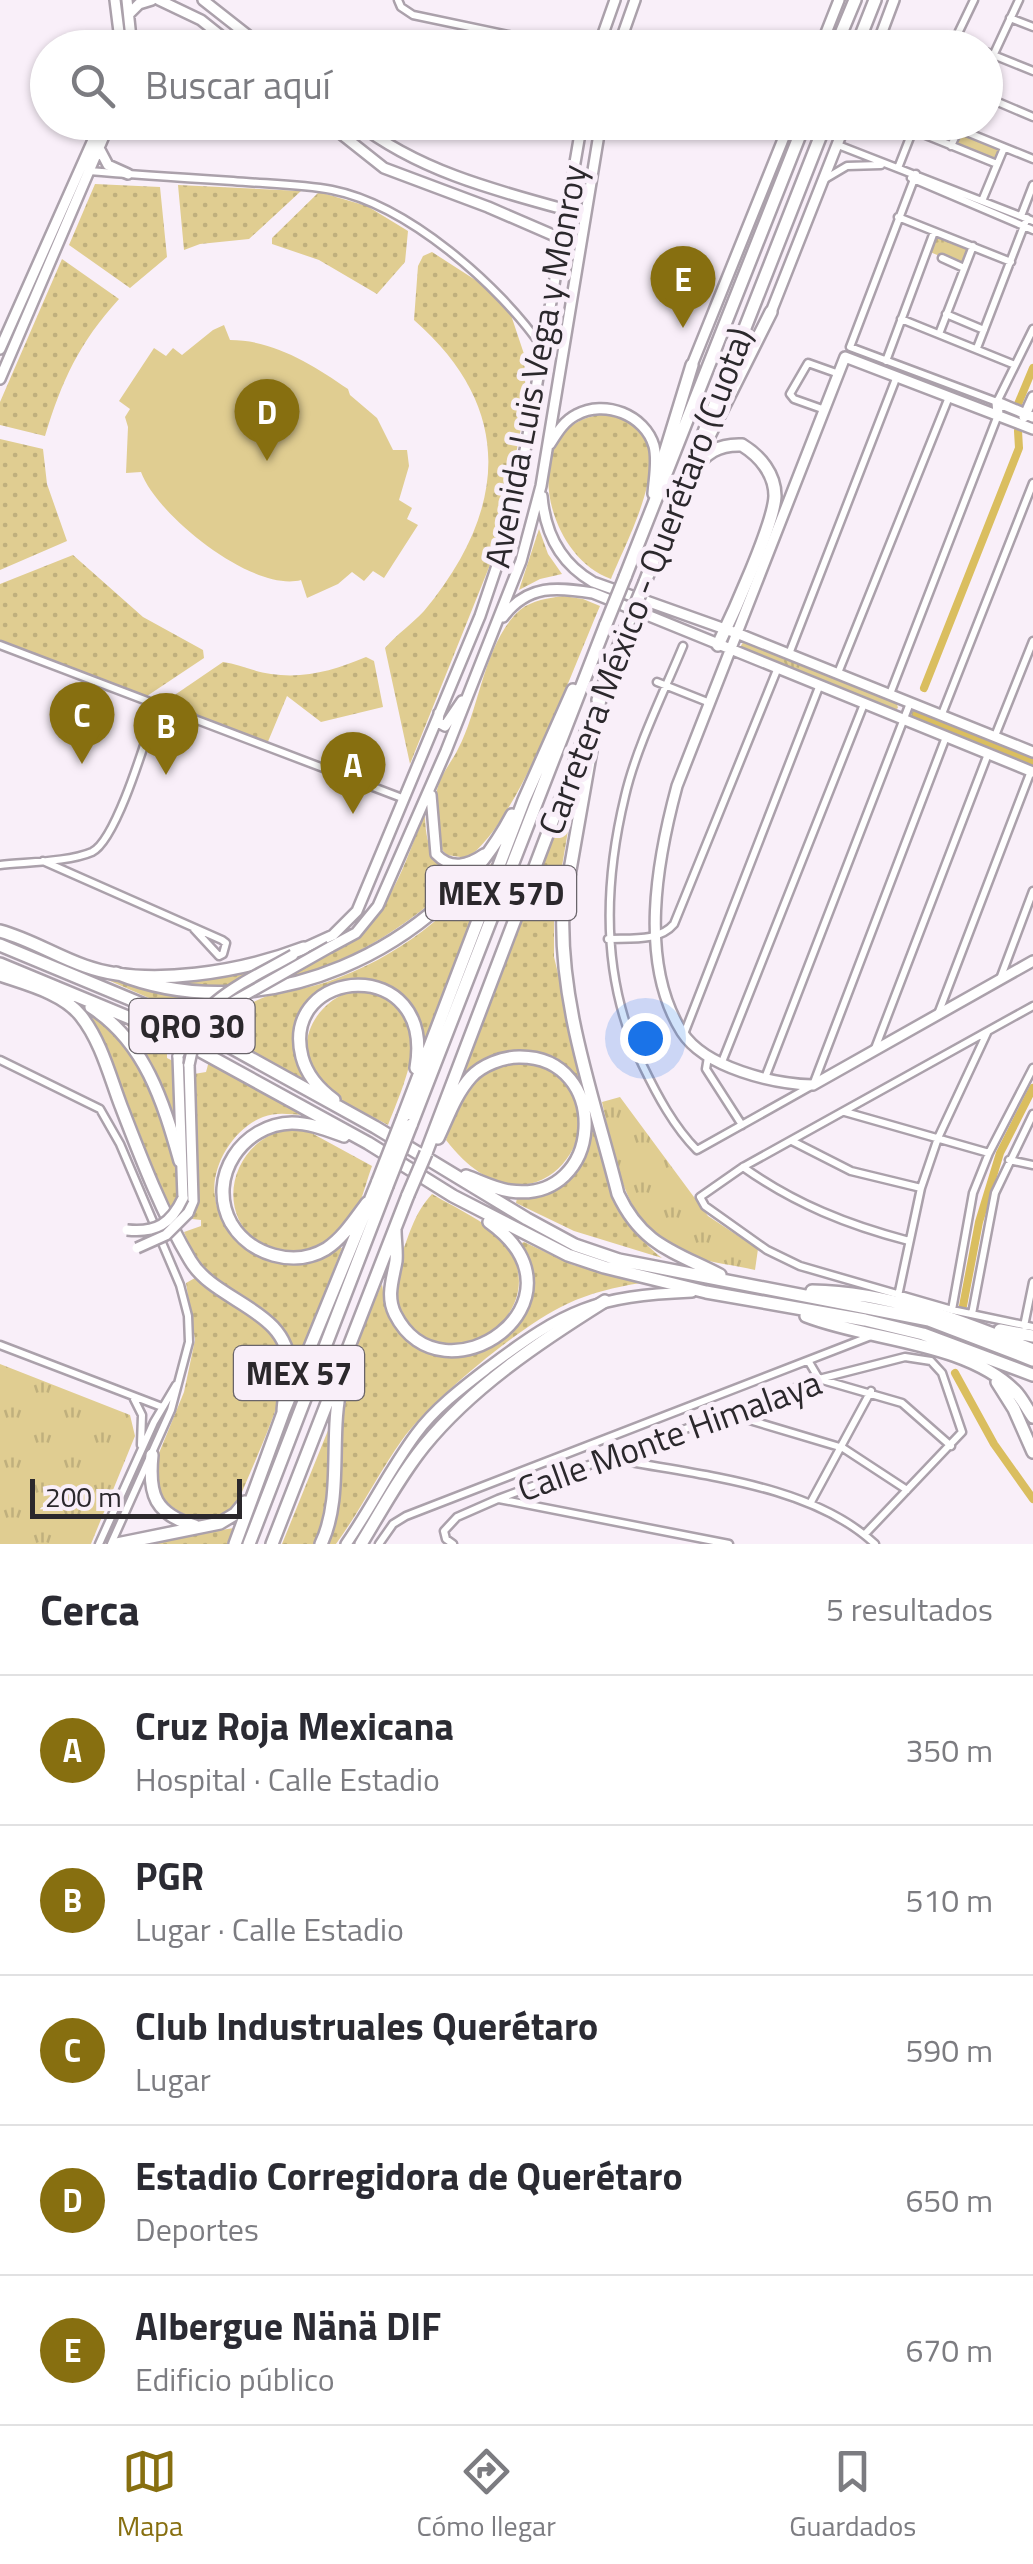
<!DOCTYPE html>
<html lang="es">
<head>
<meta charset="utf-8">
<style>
	body { margin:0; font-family:"Titillium Web",sans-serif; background:#f7f7f7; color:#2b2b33 }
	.scale { position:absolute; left:30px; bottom:25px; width:212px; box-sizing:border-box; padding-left:10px; border:5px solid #2b282c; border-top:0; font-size:28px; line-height:35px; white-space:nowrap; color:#2b282c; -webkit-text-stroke:8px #f9eff9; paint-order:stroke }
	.you { position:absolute; left:645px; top:1038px; width:35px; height:35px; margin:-25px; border:8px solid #fff; border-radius:50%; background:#1a73e8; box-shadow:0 0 0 15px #1a73e833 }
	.badge { display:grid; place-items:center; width:65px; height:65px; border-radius:50%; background:#876f10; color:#fff; font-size:32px; font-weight:700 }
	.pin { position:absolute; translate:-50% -82px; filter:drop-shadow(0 2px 5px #0008) }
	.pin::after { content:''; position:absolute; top:52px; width:35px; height:30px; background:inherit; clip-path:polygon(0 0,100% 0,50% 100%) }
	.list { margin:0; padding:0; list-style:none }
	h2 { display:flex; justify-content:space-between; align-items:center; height:130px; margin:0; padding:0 40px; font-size:42px }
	h2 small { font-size:32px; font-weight:400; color:#7c7c81 }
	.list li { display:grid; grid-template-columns:65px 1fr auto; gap:30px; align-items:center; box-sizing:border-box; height:150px; padding:0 40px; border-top:2px solid #e1e1e2 }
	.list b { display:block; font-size:38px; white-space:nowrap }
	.list p { margin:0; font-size:32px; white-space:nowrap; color:#7c7c81 }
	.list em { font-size:32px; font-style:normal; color:#7c7c81 }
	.icon { flex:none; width:55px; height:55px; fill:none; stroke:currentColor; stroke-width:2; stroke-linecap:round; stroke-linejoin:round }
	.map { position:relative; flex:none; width:1033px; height:1544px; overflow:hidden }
	.search { position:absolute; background:#fff; box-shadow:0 2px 8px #0004; left:30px; right:30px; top:30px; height:110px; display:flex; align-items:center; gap:25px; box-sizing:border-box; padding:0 35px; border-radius:55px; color:#7c7c81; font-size:38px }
	.sheet { height:880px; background:#fff }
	nav { display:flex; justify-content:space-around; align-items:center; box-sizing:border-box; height:140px; border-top:2px solid #e1e1e2; background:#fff; font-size:28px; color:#7c7c81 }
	nav a { display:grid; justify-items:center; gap:5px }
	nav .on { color:#876f10 }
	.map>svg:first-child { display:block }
	.grass { fill:url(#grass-dots) }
	.park { fill:url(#park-tufts) }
	.pitch { fill:#e0cd91 }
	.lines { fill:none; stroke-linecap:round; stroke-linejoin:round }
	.canal { stroke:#dabe5f; stroke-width:8 }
	.street-casing { stroke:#aba1ab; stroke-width:11 }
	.secondary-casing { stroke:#aba1ab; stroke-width:14 }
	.highway-casing { stroke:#aba1ab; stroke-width:16 }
	.street { stroke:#fff; stroke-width:6 }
	.secondary { stroke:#fff; stroke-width:9 }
	.highway { stroke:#fff; stroke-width:11 }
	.secondary-bridge-casing { stroke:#aba1ab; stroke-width:14; stroke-linecap:butt }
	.highway-bridge-casing { stroke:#aba1ab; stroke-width:16; stroke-linecap:butt }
	.secondary-bridge { stroke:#fff; stroke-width:9 }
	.highway-bridge { stroke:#fff; stroke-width:11 }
	.labels { text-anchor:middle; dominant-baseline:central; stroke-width:10; stroke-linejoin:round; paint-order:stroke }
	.shield { fill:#f9eff9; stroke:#69646a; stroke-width:2.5 }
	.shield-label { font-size:32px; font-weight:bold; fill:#2b282c }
	.street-label { font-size:35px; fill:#2b282c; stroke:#f9eff9 }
</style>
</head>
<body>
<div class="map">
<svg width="1033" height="1544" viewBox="0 0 1033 1544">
	<defs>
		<pattern id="grass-dots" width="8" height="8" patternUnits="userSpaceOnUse" patternTransform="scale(2.5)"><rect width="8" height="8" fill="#e0cd91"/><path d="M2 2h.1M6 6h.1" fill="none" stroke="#c0b07d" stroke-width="1.8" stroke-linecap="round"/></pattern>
		<pattern id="park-tufts" width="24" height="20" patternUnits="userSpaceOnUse" patternTransform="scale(2.5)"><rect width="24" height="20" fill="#e0cd91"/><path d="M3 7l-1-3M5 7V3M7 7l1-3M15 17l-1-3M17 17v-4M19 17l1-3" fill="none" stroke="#c0b07d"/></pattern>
	</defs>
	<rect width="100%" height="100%" fill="#f9eff9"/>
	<path class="grass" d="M95,184l65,3 7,70 -37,31 -61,-43z
		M178,185l123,6 -52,48 -49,5 -16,6z
		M319,192l48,14 41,25 -3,31 -28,32 -58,-34 -47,-16v-6z
		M432,252l59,38 19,22 14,42 2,49 -28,142 -88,219 -25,-116c12,-14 27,-24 39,-37 83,-100 92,-202 -10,-291l4,-54 5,-10z
		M62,259l57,40c-40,44 -57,81 -74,137l-45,-11v-23z
		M610,414c9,4 21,7 29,14 33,31 -14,116 -28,151 -71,-25 -95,-163 -1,-165z
		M0,439l43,10 4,35 20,57 -67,29z
		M539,529l9,25 14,20 -22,5 -21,11z
		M73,555l70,62 60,33 1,8 -60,40 -144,-55v-59z
		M563,596l20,3 17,7c-26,60 -83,219 -133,252l-20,-3c-16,-14 -15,-46 -10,-65 4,-16 14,-27 21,-41 22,-41 26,-107 62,-139 12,-10 29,-12 43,-14z
		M366,657l8,4 9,46 -62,15 -34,-26 -20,48 -107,-39 63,-43c16,2 31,10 48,12 34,5 64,-4 95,-17z
		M579,765l-25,149v43l33,135c-30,-41 -83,-58 -123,-18z
		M425,813c0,30 7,59 43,56 -66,66 -148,116 -245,117 -23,0 -47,-2 -70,-4l77,-11 112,-25c49,-30 62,-83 83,-133z
		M499,854l-75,196 -4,-32 -15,-21 -26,-15 -32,-2 -12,5 -36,34 -6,30 12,36 -91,-55c15,-13 34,-27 53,-34 17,-6 41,-7 60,-14 72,-25 125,-68 172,-128z
		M76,966l66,22 67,10 -19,18z
		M356,990c85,15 54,79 32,135 -21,-12 -53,-24 -69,-42 -29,-36 -4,-84 37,-93z
		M78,1003c12,6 24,13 33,23 32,37 87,139 60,187l-68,-173 -11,-22z
		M127,1019l49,22 -9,4v13l6,3 2,58 -37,-81 -13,-15z
		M209,1061l92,54c-13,-1 -25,-3 -38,2 -29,11 -53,49 -48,80 8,58 80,86 123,50l4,1 -48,123c-10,-40 -17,-54 -54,-74 -9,-5 -21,-9 -28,-16 -15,-14 -21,-32 -28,-49l17,-6v-6l-9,-1 7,-22 -5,-123 12,-2z
		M519,1062c130,17 27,208 -73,78 15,-42 24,-72 73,-78z
		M592,1113c16,60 19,104 70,145l-88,-27 -58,-28 1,-5c49,1 73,-41 75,-85z
		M294,1129l12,1 66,36c-7,19 -13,48 -27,63 -13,14 -29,23 -47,24 -6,0 -17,2 -23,1 -5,-2 -9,-6 -13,-9 -53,-33 -27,-112 32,-116z
		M432,1194c23,14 53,26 71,47 58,69 -58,150 -100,73 -10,-17 -11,-34 -4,-52 9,-24 15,-49 33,-68z
		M524,1242l49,23 68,18c-26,4 -51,10 -74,21 -45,20 -136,96 -165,136 -24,34 -42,71 -66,104h-10c21,-40 10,-89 14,-133 4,-44 25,-87 42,-127 2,20 10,31 23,47 55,68 157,-12 115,-87z
		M195,1278c21,23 48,29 69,49 12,12 21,32 20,49 -2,30 -36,99 -48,131 -33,19 -58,12 -81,-18l2,-31 27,-66 11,-52 -9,-57z
		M331,1423v75l-15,46h-34z
		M234,1528l-7,16h-94z"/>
	<path class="park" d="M958,131l42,19 -5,11 -42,-18z
		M936,234l34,14 -6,18 -34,-14z
		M745,639l151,61 2,8 -6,4 -153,-63z
		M915,708l118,47v12l-121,-48 -1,-6z
		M620,1097l88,119 50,33 -3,21c-21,-5 -42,-7 -62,-13 -67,-20 -78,-97 -91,-155z
		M0,1364l130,51 5,21 -44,108h-91z"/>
	<path class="pitch" d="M224,325l6,15c44,0 83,25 118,49l2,6 27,23 16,32h14l2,16 -10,34 13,8 -5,11 11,6 -34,53 -11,-7 -9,10 -12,-9 -14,12 -31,14 -6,-18c-47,13 -144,-64 -160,-108l-15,1 2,-46 -3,-10 5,-8 -11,-8 35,-53 12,8 7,-8 9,7 31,-25z"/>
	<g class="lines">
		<path class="canal" d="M1018,404l15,-36
			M924,688l95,-240 -1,-17
			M917,715l116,46
			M963,1306l16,-84 21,-69 33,-65
			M955,1373l39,71 39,55"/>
		<defs>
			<path id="street" d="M398,0l3,7 12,8 157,33
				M1010,18l23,9
				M955,39l20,9
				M951,48l23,-48
				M986,52l47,19
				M986,71l33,-71
				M986,97l47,20
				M959,129l74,30
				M913,130l84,34
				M838,145l195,76
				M951,146l11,-24
				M898,168l18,-46
				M89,171c48,4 96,7 144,10 33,3 67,3 99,9 76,15 167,95 210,157
				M916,174l-66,173 147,55 36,-73
				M911,178l122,52
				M825,179l22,-13 34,-1
				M982,201l22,-53
				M1021,216l12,-31
				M898,217l113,45
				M942,258l22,10
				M946,314l38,16
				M901,319l114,46
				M939,334l34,-88
				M977,348l50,-130
				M886,361l48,-129
				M825,410l-31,-11 -4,-5 18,-31 31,11
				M0,645l402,153
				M683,646c-19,46 -47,102 -58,150 -22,91 -24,185 18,270 14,29 31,61 54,84l116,-65 133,-348
				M789,654l108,-278
				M838,673l111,-276
				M657,682l53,21
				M890,694l108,-279
				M942,714l91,-231
				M995,736l38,-95
				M43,861l179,79 4,3 -3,11 -4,2 -25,-27
				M0,865c26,-3 69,-3 92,-13 25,-12 55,-117 65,-147
				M608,939c22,-1 51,3 66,-15l103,-254
				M1000,979l33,-88
				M1033,1006l-290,161 -43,30 5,9 62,44 33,16 152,44 81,17
				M938,1014l93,-243
				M684,1034l135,-347
				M874,1051l114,-297
				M708,1057l-2,12 36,56
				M0,1060l100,49 20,35 60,141 8,31 1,26 -18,68 -60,134
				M722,1062l142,-358
				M765,1078l145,-375
				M845,1112l144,41
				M792,1141l59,30 70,17
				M1009,1160l24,5
				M743,1167c52,37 105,58 166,74
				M898,1296l23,-108 17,-50 49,-105
				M952,1310l21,-117 16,-40 44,-85
				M972,1314l23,-121 38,-79
				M1024,1326l9,-44
				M0,1345l162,62
				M809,1362l10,17 83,24 49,43
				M134,1399l8,16 -1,30
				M726,1413l117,35 64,42
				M609,1458c85,17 201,25 266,86
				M499,1499l230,45
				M811,1502l60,-111
				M99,1544l55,-122 22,-37
				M379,1544l14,-20 13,-8 465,-180
				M453,1544l-7,-5 -2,-8 13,-14 41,-18 321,-120 86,-22 26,4 11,12 20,59 -97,102"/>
			<path id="secondary" d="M115,0l6,48
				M127,0l5,48
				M159,0l42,20 35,28
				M203,0l61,48
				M129,14l10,-10 13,-4
				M598,48l17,-48
				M618,48l17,-48
				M820,48l19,-48
				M876,48l18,-48
				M326,122l58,46 104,39 74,32
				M356,122c61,48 137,68 211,88
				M99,148l9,17 20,9
				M771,312l75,-190
				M0,349l101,-227
				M692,365l98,-243
				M0,379l110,-257
				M998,415l-1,-13 36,15
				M1024,417l9,-20
				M1033,429l-188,-72 -168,429c-20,74 -39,176 5,246 23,36 92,52 131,53l220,-124
				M550,444c7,-11 14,-23 26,-29 29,-16 69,0 78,31 4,15 0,32 -1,48
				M542,496c3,37 18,67 51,86l146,52 294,118
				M503,617c25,-33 54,-30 90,-24l440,179
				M439,713l-1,9 7,4 17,-25
				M431,795l5,59c15,16 32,11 48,0
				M330,947l26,-14 22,-27 68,-155 75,-190 20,-75 60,-364
				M300,950l33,-15 24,-24 123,-295 26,-77 21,-98 55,-319
				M178,1056l5,142
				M188,1213l5,-12 -4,-136
				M346,1544c25,-36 44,-75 70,-110 19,-26 47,-47 73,-67 77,-58 106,-71 203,-75"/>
			<path id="highway" d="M835,48l20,-48
				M856,48l19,-48
				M704,446l67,-134
				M691,471c16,-18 26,-27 51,-26 18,11 33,29 33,51 -1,28 -43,120 -57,149
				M657,479l35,-114
				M625,577l180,-455
				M645,582l181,-460
				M601,693l-38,217c-4,95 32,192 55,284 24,51 55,57 102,81
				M598,700l27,-70
				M0,931c30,8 56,25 85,35 63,23 159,5 219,-18
				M0,945l185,77 190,105 152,92 48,26 44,15 310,60 104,40
				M0,964l171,71 197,108 85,53 115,59 36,12 102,25 159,28 58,14 110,41
				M116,973c146,59 324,-22 396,-158
				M0,975c26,9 63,18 81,41 20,25 29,61 40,90 20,52 41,107 69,154 25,43 100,49 99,108 0,15 -6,29 -6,45
				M91,1007c54,35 72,94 89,154
				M334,1100c-15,-11 -27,-24 -32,-43 -23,-91 134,-104 114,11
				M403,1117l121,-317 49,-110
				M411,1125l195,-501
				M344,1136c-17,-6 -34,-13 -52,-13 -49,1 -86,54 -61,100 19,32 63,45 95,26 17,-11 29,-30 41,-46
				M438,1138c10,-21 17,-43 33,-61 11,-12 32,-20 48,-20 93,-1 86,147 -9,134 -15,-2 -30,-10 -44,-15
				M426,1153l166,-436
				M395,1230c0,11 2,21 1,31 -3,18 -10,35 -1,53 47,94 204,-13 94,-92
				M812,1291c77,1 150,30 221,59
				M806,1316c64,25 159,25 209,75 7,7 12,18 18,26
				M1000,1330l33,6
				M997,1382l17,27 19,43
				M152,1455c-4,40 3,59 43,71
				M117,1544l103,-21 15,-9 10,-12
				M235,1544l48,-131 95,-232
				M249,1544l138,-358
				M272,1544l136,-349
				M321,1544c23,-48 7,-110 21,-163
				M361,1544c20,-33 39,-68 63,-98 48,-59 117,-105 181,-145"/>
		</defs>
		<use href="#street" class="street-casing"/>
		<use href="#secondary" class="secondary-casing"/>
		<use href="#highway" class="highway-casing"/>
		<use href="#street" class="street"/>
		<use href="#secondary" class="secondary"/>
		<use href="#highway" class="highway"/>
		<defs>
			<path id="secondary-bridge" d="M178,1056c20,-57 66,-73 115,-101
				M189,1065l6,-28 20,-25 115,-65
				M127,1230c29,3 44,-6 56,-32
				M137,1248l29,-13 22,-22"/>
			<path id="highway-bridge" d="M606,624l19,-47
				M625,630l20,-48
				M378,1181l25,-64
				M387,1186l24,-61
				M408,1195l18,-42"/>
		</defs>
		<use href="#secondary-bridge" class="secondary-bridge-casing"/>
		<use href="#highway-bridge" class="highway-bridge-casing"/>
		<use href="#secondary-bridge" class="secondary-bridge"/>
		<use href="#highway-bridge" class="highway-bridge"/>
	</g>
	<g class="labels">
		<g class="shield">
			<rect x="426" y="866" width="150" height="54" rx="8"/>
			<rect x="129.5" y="999" width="125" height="54" rx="8"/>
			<rect x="234" y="1346" width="130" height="54" rx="8"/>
		</g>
		<g class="shield-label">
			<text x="501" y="893">MEX 57D</text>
			<text x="192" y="1026">QRO 30</text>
			<text x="299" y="1373">MEX 57</text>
		</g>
		<g class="street-label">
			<text transform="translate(535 366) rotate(-79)">Avenida Luis Vega y Monroy</text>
			<text transform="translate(645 581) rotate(-69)">Carretera México - Querétaro (Cuota)</text>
			<text transform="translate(669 1435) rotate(-20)">Calle Monte Himalaya</text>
		</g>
	</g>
</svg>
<div class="scale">200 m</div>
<div class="you"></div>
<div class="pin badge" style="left:353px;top:814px">A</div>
<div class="pin badge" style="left:166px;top:775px">B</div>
<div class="pin badge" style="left:82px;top:764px">C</div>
<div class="pin badge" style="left:267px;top:461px">D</div>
<div class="pin badge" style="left:683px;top:328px">E</div>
<div class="search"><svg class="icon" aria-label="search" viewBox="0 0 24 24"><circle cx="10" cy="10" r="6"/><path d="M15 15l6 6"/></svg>Buscar aquí</div>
</div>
<section class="sheet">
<h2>Cerca<small>5 resultados</small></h2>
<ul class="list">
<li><span class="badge">A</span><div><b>Cruz Roja Mexicana</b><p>Hospital · Calle Estadio</p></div><em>350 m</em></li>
<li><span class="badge">B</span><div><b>PGR</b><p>Lugar · Calle Estadio</p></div><em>510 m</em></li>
<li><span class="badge">C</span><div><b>Club Industruales Querétaro</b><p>Lugar</p></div><em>590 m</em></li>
<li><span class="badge">D</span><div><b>Estadio Corregidora de Querétaro</b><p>Deportes</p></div><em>650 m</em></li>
<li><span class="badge">E</span><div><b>Albergue Nänä DIF</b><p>Edificio público</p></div><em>670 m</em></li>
</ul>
</section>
<nav>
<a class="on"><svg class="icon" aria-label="map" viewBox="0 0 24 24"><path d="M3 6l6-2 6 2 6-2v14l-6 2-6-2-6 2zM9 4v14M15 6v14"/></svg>Mapa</a>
<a><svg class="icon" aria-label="directions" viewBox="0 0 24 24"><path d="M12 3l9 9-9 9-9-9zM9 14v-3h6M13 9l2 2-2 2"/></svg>Cómo llegar</a>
<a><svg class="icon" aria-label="saved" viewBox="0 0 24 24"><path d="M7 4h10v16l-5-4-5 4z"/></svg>Guardados</a>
</nav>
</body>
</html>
